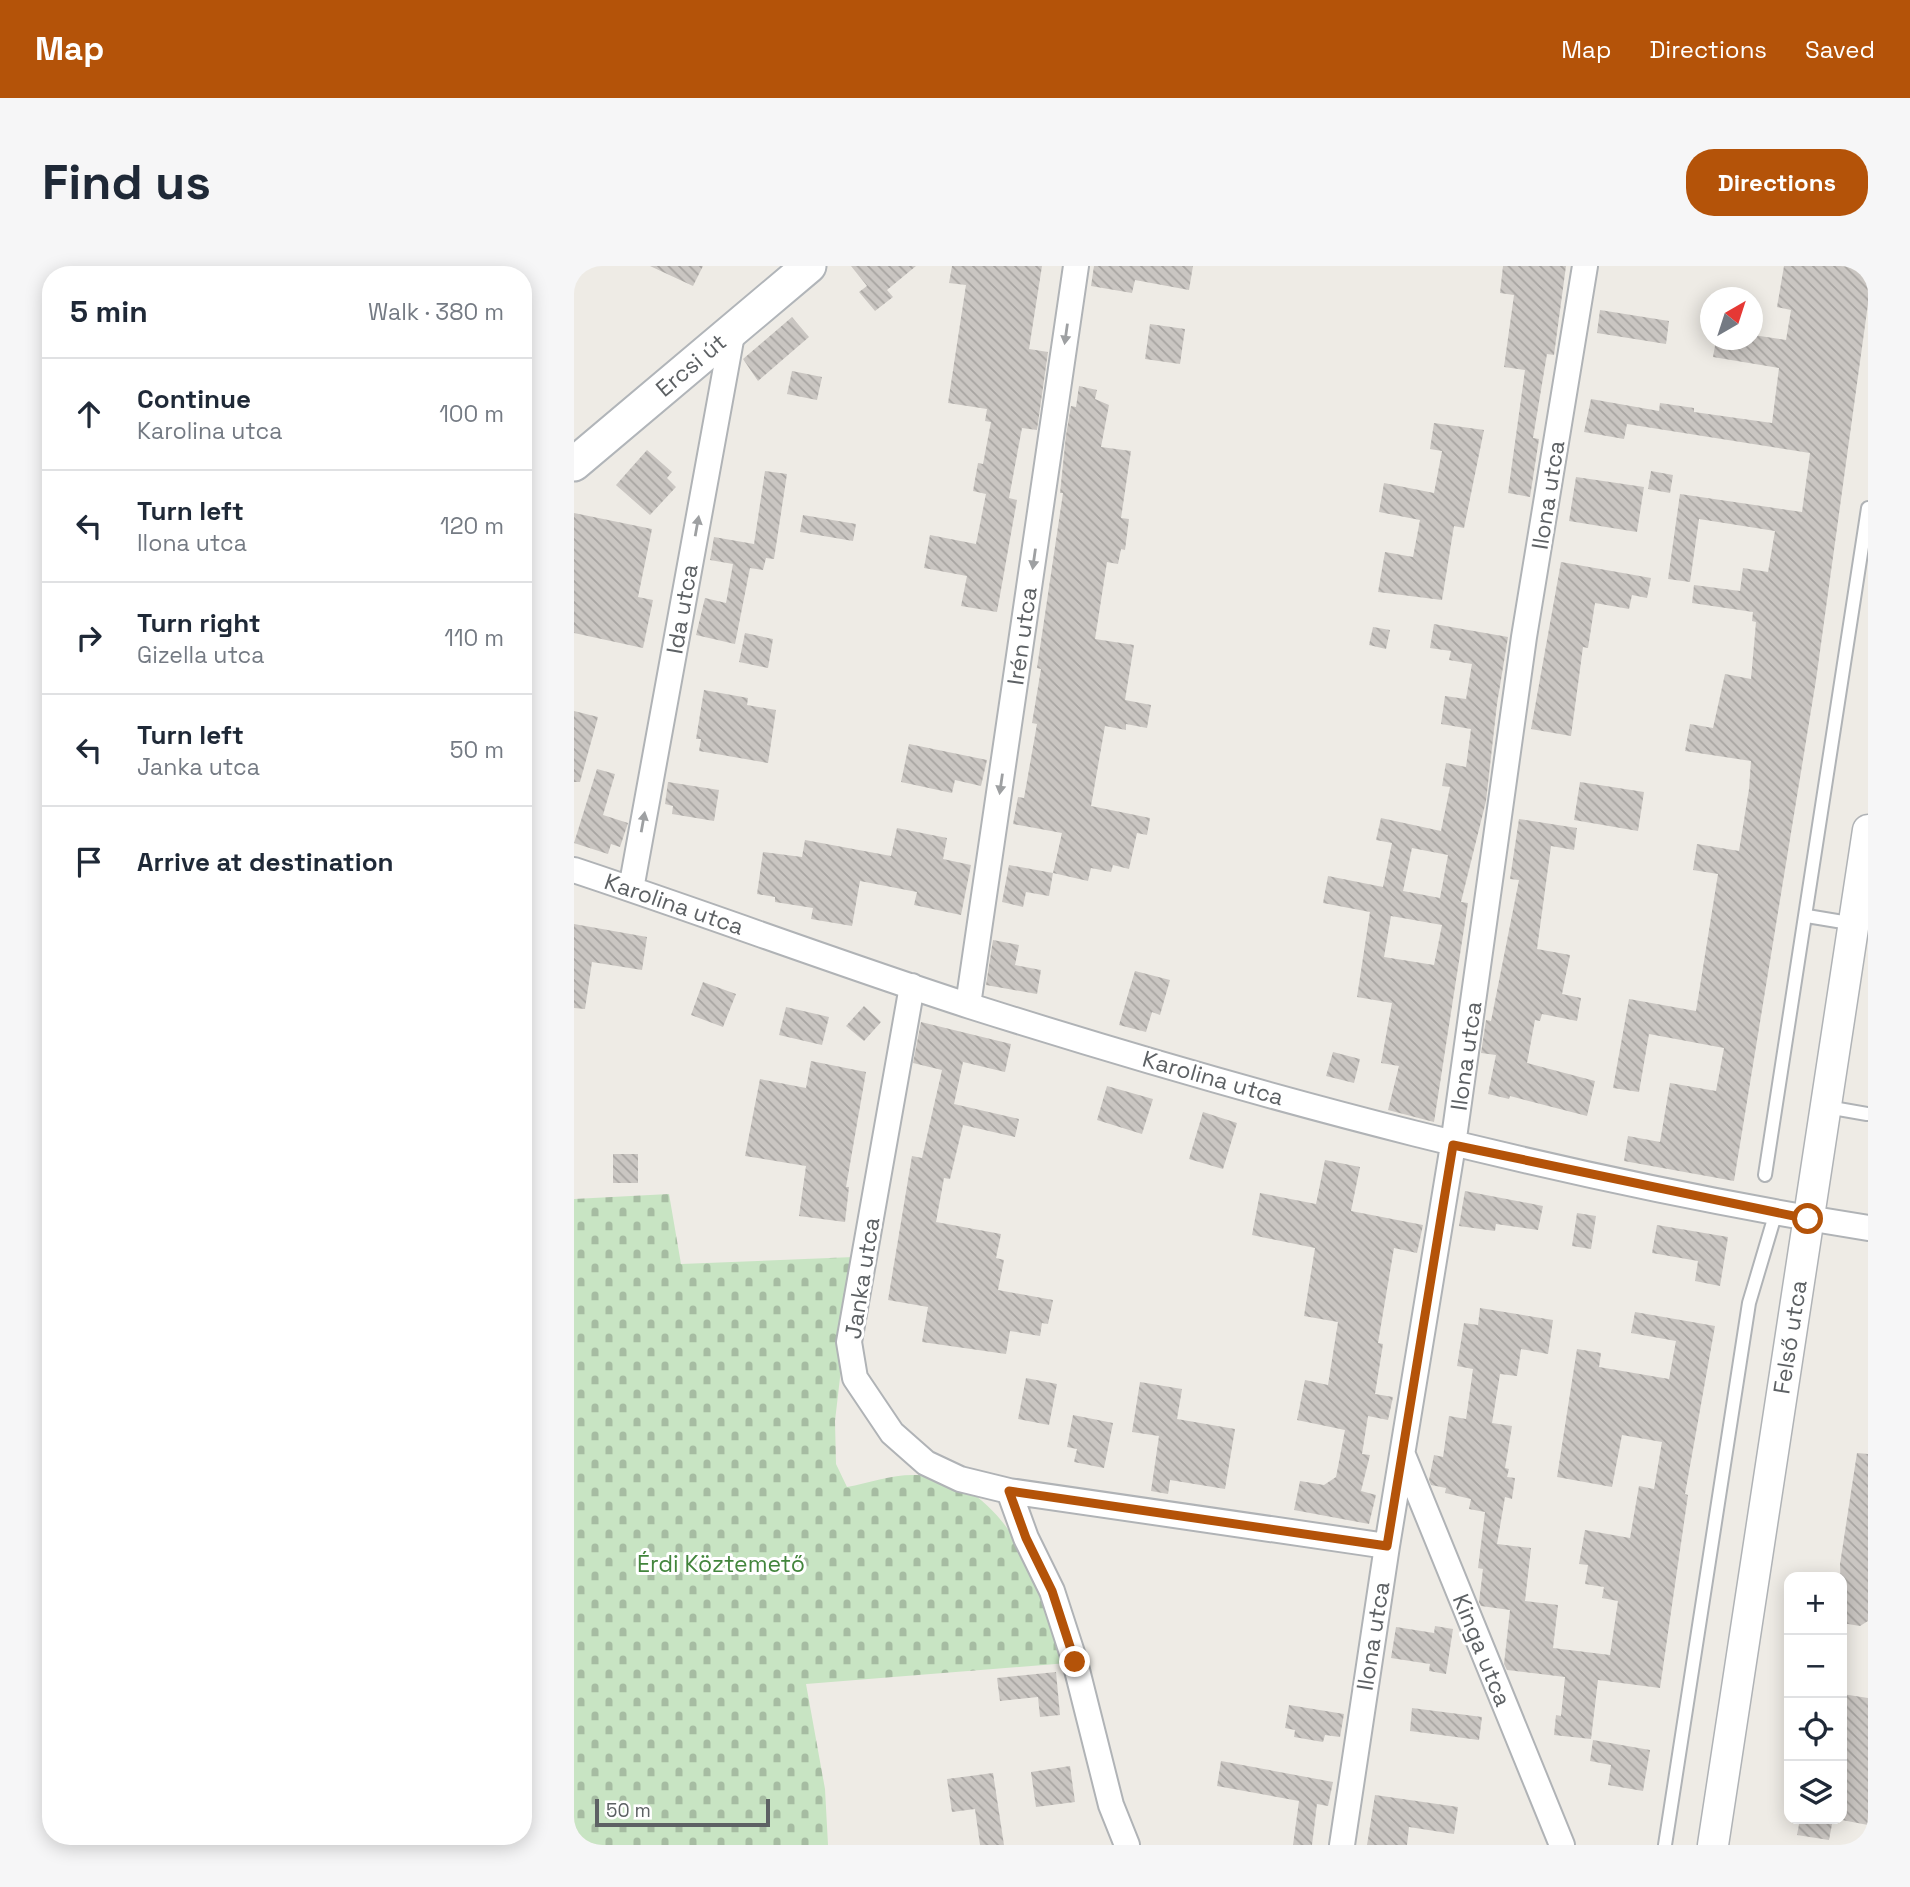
<!DOCTYPE html>
<html lang="en">
<head>
<meta charset="utf-8">
<style>
	body { margin:0; font-family:"Space Grotesk",sans-serif; background:#f6f6f7; color:#1f2937 }
	.controls { position:absolute; right:21px; bottom:21px; display:grid; overflow:hidden; border-radius:14px; box-shadow:0 4px 18px #0003 }
	.controls button { width:63px; height:63px; display:grid; place-items:center; padding:0; border:0; border-bottom:2px solid #e0e1e3; background:#fff; color:#1f2937; font:35px sans-serif }
	.compass { position:absolute; left:1126px; top:21px; width:63px; height:63px; border-radius:50%; background:#fff; box-shadow:0 4px 18px #0003; rotate:39deg }
	.scale { position:absolute; left:21px; bottom:18px; width:175px; box-sizing:border-box; padding-left:7px; border:4px solid #5d6164; border-top:0; font-size:19px; line-height:24px; white-space:nowrap; color:#5d6164; -webkit-text-stroke:5px #fff; paint-order:stroke }
	.stop { position:absolute; width:21px; height:21px; margin:-16px; border:5px solid #b45309; border-radius:50%; background:#fff }
	.stop.end { background:#b45309; border-color:#fff; box-shadow:0 2px 7px #0008 }
	.list { margin:0; padding:0; list-style:none }
	h2 { display:flex; justify-content:space-between; align-items:center; height:91px; margin:0; padding:0 28px; font-size:30px }
	h2 small { font-size:23px; font-weight:400; color:#747a83 }
	.list li { display:grid; grid-template-columns:46px 1fr auto; gap:21px; align-items:center; box-sizing:border-box; height:112px; padding:0 28px; border-top:2px solid #e0e1e3 }
	.list b { display:block; font-size:26px; white-space:nowrap }
	.list p { margin:0; font-size:23px; white-space:nowrap; color:#747a83 }
	.list em { font-size:23px; font-style:normal; color:#747a83 }
	.icon { flex:none; width:38px; height:38px; fill:none; stroke:currentColor; stroke-width:2; stroke-linecap:round; stroke-linejoin:round }
	.map { position:relative; flex:none; width:1294px; height:1579px; overflow:hidden; border-radius:28px }
	header { display:flex; align-items:center; gap:42px; box-sizing:border-box; height:98px; padding:0 35px; background:#b45309; color:#fff }
	header strong { font-size:33px }
	nav { display:flex; gap:38px; margin-inline-start:auto; font-size:24px }
	.intro { display:flex; align-items:center; justify-content:space-between; box-sizing:border-box; height:168px; padding:0 42px }
	h1 { margin:0; font-size:49px }
	.button { padding:18px 32px; border-radius:28px; background:#b45309; color:#fff; font-size:24px; font-weight:700 }
	main { display:flex; gap:42px; padding:0 42px }
	aside { flex:1; background:#fff; border-radius:28px; box-shadow:0 4px 18px #0003 }
	.map>svg:first-child { display:block }
	.cemetery { fill:url(#cemetery-stones) }
	.building { fill:url(#building-back-hatch); fill-rule:evenodd }
	.lines { fill:none; stroke-linecap:round; stroke-linejoin:round }
	.service-casing { stroke:#b0b3b6; stroke-width:16 }
	.minor-casing { stroke:#b0b3b6; stroke-width:28 }
	.tertiary-casing { stroke:#b0b3b6; stroke-width:33 }
	.secondary-casing { stroke:#b1b5b9; stroke-width:37 }
	.service { stroke:#fff; stroke-width:12 }
	.minor { stroke:#fff; stroke-width:24 }
	.tertiary { stroke:#fff; stroke-width:30 }
	.secondary { stroke:#fff; stroke-width:33 }
	.oneway { fill:#9ea0a2 }
	.route { stroke:#b45309; stroke-width:9 }
	.labels { text-anchor:middle; dominant-baseline:central; stroke-width:6; stroke-linejoin:round; paint-order:stroke }
	.street-label { font-size:23px; fill:#5d6164; stroke:#fff }
	.park-label { font-size:23px; fill:#42853c; stroke:#fff }
</style>
</head>
<body>
<header>
<strong>Map</strong>
<nav><a>Map</a><a>Directions</a><a>Saved</a></nav>
</header>
<div class="intro"><h1>Find us</h1><a class="button">Directions</a></div>
<main>
<aside>
<h2>5 min<small>Walk · 380 m</small></h2>
<ul class="list">
<li><svg class="icon" aria-label="ahead" viewBox="0 0 24 24"><path d="M12 20V5M6 11l6-6 6 6"/></svg><div><b>Continue</b><p>Karolina utca</p></div><em>100 m</em></li>
<li><svg class="icon" aria-label="left" viewBox="0 0 24 24"><path d="M17 20v-9H6M10 6l-5 5 5 5"/></svg><div><b>Turn left</b><p>Ilona utca</p></div><em>120 m</em></li>
<li><svg class="icon" aria-label="right" viewBox="0 0 24 24"><path d="M7 20v-9h11M14 6l5 5-5 5"/></svg><div><b>Turn right</b><p>Gizella utca</p></div><em>110 m</em></li>
<li><svg class="icon" aria-label="left" viewBox="0 0 24 24"><path d="M17 20v-9H6M10 6l-5 5 5 5"/></svg><div><b>Turn left</b><p>Janka utca</p></div><em>50 m</em></li>
<li><svg class="icon" aria-label="arrive" viewBox="0 0 24 24"><path d="M6 21V4h12l-3 4 3 4H6"/></svg><div><b>Arrive at destination</b></div></li>
</ul>
</aside>
<div class="map">
<svg width="1294" height="1579" viewBox="0 0 1294 1579">
	<defs>
		<pattern id="cemetery-stones" width="16" height="16" patternUnits="userSpaceOnUse" patternTransform="scale(1.75)"><rect width="16" height="16" fill="#c8e4c3"/><path d="M2 7V4a2 2 0 0 1 4 0v3zM10 15v-3a2 2 0 0 1 4 0v3z" fill="#a6bca2"/></pattern>
		<pattern id="building-back-hatch" width="6" height="6" patternUnits="userSpaceOnUse" patternTransform="scale(1.75)"><rect width="6" height="6" fill="#cac6c2"/><path d="M-1 5l2 2M0 0l6 6M5-1l2 2" fill="none" stroke="#a7a4a1"/></pattern>
	</defs>
	<rect width="100%" height="100%" fill="#eeebe5"/>
	<path class="cemetery" d="M95,928l12,70 173,-7 -19,164 1,43 11,23c22,-4 47,-13 69,-12 90,1 130,118 152,188l-262,21 19,105 3,56h-254v-646z"/>
	<path class="building" d="M76,0h53l-10,20z
		M277,0h65l-29,24 6,7 -18,14 -16,-19 8,-6z
		M378,0h90l-13,83 19,3 -11,78 -15,-2 -13,70 8,2 -20,112 -36,-6 6,-30 -43,-8 6,-33 46,9 10,-50 -13,-3 5,-28 5,1 8,-42 -6,-1 2,-12 -39,-6 18,-118 -17,-2z
		M520,0h99l-4,24 -54,-10 -3,13 -41,-7z
		M929,0h63l-12,89 -7,-1 -14,84 6,1 -9,58 -22,-4 17,-123 -21,-3 10,-72 -14,-2z
		M1210,0h84v38l-52,376 -82,501 -110,-20 4,-25 32,6 10,-59 46,8 8,-43 -75,-14 -10,58 -26,-4 16,-89 67,12 22,-137 -25,-4 4,-26 42,7 10,-62 2,-28 -66,-10 5,-27 23,4 12,-54 26,5 5,-57 -4,-1 1,-9 -61,-9 2,-18 46,6 3,-23 25,4 7,-41 -76,-12 -9,63 -22,-3 12,-85 122,18 8,-59 -183,-29 -3,15 -40,-7 7,-33 68,12 1,-8 34,5v4l78,11 7,-55 -66,-11 3,-17h37v-5l33,5 5,-30 -14,-3z
		M1026,44l69,11 -3,23 -69,-11z
		M218,51l17,20 -51,44 -15,-22z
		M576,58l35,5 -5,35 -35,-5z
		M218,105l30,6 -5,23 -30,-6z
		M505,120l18,4 -2,9 14,6 -8,42 30,4 -10,67 8,1 -4,31 -4,-1 -3,15 -11,-2 -12,77 39,6 -9,55 26,5 -4,23 -21,-4v6l-21,-4 -14,80 59,12 -3,17 -10,-2 -8,36 -16,-4 -2,7 -20,-4 -3,13 -35,-8 9,-40 -49,-9 5,-27 6,1 13,-74 -5,-1 9,-54 -4,-1 26,-175h-3l6,-58 5,-29 5,1z
		M860,157l50,7 -20,98 -10,-2 -12,74 -64,-8 7,-40 28,5 7,-37 -41,-8 5,-29 50,10 8,-42 -12,-2z
		M73,184l25,22 -5,6 9,9 -26,28 -34,-30z
		M191,205l22,3 -13,85 -8,-1 -3,12 -13,-2 -15,76 -39,-9 9,-37 21,5 7,-39 -23,-4 4,-23 40,7z
		M1077,205l22,4 -3,18 -22,-4z
		M1002,211l68,10 -7,45 -68,-11z
		M0,247l78,16 -14,68 15,3 -10,48 -69,-15z
		M229,249l53,9 -3,17 -53,-9z
		M987,296l90,16 -4,20 -15,-3 -3,14 -34,-6 -7,45 -5,-1 -12,89 -40,-7z
		M860,358l74,13 -11,67 -11,97 -25,101 7,1 -34,219 -46,-12 11,-44 -18,-3 11,-60 -35,-6 13,-85 -47,-9 5,-27 55,11 9,-44 -16,-3 5,-22 60,13 9,-44 -8,-1 4,-23 20,4 5,-38 -30,-5 4,-28 21,3 6,-35 -23,-4 2,-9 -21,-3zM838,582l36,7 -8,43 -37,-7zM817,650l51,9 -8,40 -50,-8z
		M799,361l17,3 -4,19 -17,-4z
		M171,367l28,6 -5,29 -29,-6z
		M130,424l44,8 -1,7 29,5 -8,53 -69,-12 2,-12h-5z
		M0,445l24,6 -18,65h-6z
		M335,478l78,16 -6,26 -26,-6 -3,13 -51,-11z
		M23,503l18,5 -12,41 25,8 -8,24 -9,-3 -3,10 -34,-11z
		M94,516l51,8 -5,31 -42,-7 1,-8 -8,-2z
		M1006,516l64,10 -6,39 -64,-11z
		M945,553l58,9 -3,22 -23,-4 -14,103 33,6 -8,39 19,4 -4,23 -35,-7 -2,7 -5,-1 -8,43 68,18 -8,35 -77,-20 -1,3 -21,-5 8,-39 -15,-2 5,-33 5,1 28,-141 -9,-1z
		M323,562l50,10 -4,21 28,6 -10,50 -47,-10 3,-13 -57,-11 -8,45 -41,-7 2,-11 -38,-6v-5l-18,-3 6,-42 39,5 3,-17 86,16z
		M435,599l44,8 -4,23 -23,-4 -3,15 -21,-5z
		M0,658l73,13 -5,33 -50,-8 -7,47 -11,-1z
		M419,674l26,5 -4,20 26,5 -4,24 -51,-9z
		M561,705l35,9 -10,35 -8,-3 -6,20 -27,-7z
		M129,716l33,12 -13,33 -32,-12z
		M290,740l17,16 -17,19 -18,-15z
		M212,741l43,10 -7,28 -43,-10z
		M347,756l90,22 -6,28 -42,-10 -9,42 65,15 -4,18 -52,-12 -13,54 -6,-1 -8,44 65,12 -5,24 8,2 -6,30 55,10 -5,24 -6,-1 -2,13 -30,-5 -4,23 -84,-12 6,-35 -40,-7 24,-144 10,2 20,-88 -29,-7z
		M759,786l27,7 -6,24 -28,-7z
		M237,795l55,11 -20,115h3l-4,35 -46,-6 7,-50 -61,-10 15,-77 46,9z
		M533,820l46,13 -11,35 -45,-14z
		M629,846l34,11 -14,46 -34,-10z
		M39,888h25v29h-25z
		M751,894l35,7 -9,44 72,14 -6,28 -23,-5 -16,95 5,1 -8,50 18,3 -5,23 -20,-4 -6,38 8,1 -9,36 15,4 -7,29 -75,-14 6,-29 24,4 12,-8 9,-47 -48,-10 8,-40 23,5 10,-63 -34,-6 11,-68 -63,-13 8,-42 56,11z
		M891,925l78,15 -5,24 -42,-6 -1,7 -36,-5z
		M1003,947l19,3 -5,33 -19,-3z
		M1083,959l71,12 -8,49 -25,-5 3,-20 -46,-8z
		M906,1042l73,12 -5,34 -27,-5 -4,27 -17,-2 -8,49 20,3 -7,42 4,1 -2,8 8,1 -3,21 -7,-2 -8,47 34,4 -6,53 33,4 -5,43 57,7 8,-54 -16,-3 2,-11 -19,-3 3,-19 -9,-1 6,-34 45,8 9,-52 15,3 8,-47 -40,-7 -10,52 -55,-10 20,-128 24,4 -2,14 70,12 7,-38 -45,-8 4,-21 80,14 -30,168 3,1 -28,193 -62,-8 -7,59 -37,-4 2,-20 5,1 4,-39 -58,-7 -3,-6 6,-54 -29,-4 -2,-4 4,-33 -5,-1 7,-56 -16,-3 2,-10 -26,-6 1,-5 -15,-3 -2,-5 5,-25 9,2 6,-41 17,3 7,-50 -16,-3 7,-43 14,2z
		M452,1112l31,6 -8,41 -31,-6z
		M566,1116l42,7 -5,30 58,10 -10,60 -55,-9 -2,14 -17,-3 8,-55 -27,-4z
		M499,1149l40,8 -9,45 -30,-6 3,-13 -10,-2z
		M1283,1187l11,1v167l-8,5 -18,-3 -2,-59z
		M861,1360l18,3 -7,45 -17,-3 1,-7 -39,-6 5,-31 38,6z
		M482,1406l4,43 -20,2 -2,-20 -38,4 -3,-23z
		M1268,1428l26,4v127l-26,-5z
		M715,1439l55,9 -4,23 -15,-2 -2,7 -29,-5 1,-7 -10,-2z
		M838,1442l70,9 -3,23 -69,-9z
		M1019,1474l57,10 -7,41 -35,-6 3,-20 -21,-4z
		M647,1495l112,21 -5,24 -11,-2 -5,41h-19l6,-44 -82,-15z
		M496,1500l5,36 -39,5 -5,-35z
		M419,1507l11,72h-24l-5,-36 -23,3 -5,-33z
		M801,1529l83,12 -4,27 -45,-7 -2,18h-40z
		M1226,1553h33l-4,21 -32,-5z"/>
	<g class="lines">
		<defs>
			<path id="service" d="M1233,650l48,8
				M1253,841l40,7
				M1191,909l103,-667
				M1091,1579l84,-542 27,-91"/>
			<path id="minor" d="M0,604c133,44 263,93 396,136 294,93 593,173 898,222
				M57,623l102,-560
				M338,720l-63,356 6,36 37,55 34,30 34,16 49,12 17,47 26,53 23,71 36,143 16,40
				M394,739l108,-739
				M829,1189l159,390
				M435,1225l378,55
				M768,1579l45,-299 66,-401 71,-508 61,-371"/>
			<path id="tertiary" d="M1139,1579l155,-1015"/>
			<path id="secondary" d="M0,198l235,-198"/>
		</defs>
		<use href="#service" class="service-casing"/>
		<use href="#minor" class="minor-casing"/>
		<use href="#tertiary" class="tertiary-casing"/>
		<use href="#secondary" class="secondary-casing"/>
		<use href="#service" class="service"/>
		<use href="#minor" class="minor"/>
		<use href="#tertiary" class="tertiary"/>
		<use href="#secondary" class="secondary"/>
	</g>
	<defs><path id="oneway-solid" d="M-6-.8H1V-3.2L6.5 0L1 3.2V.8H-6Z" transform="scale(1.75)"/></defs>
	<g class="oneway">
		<use href="#oneway-solid" transform="translate(492 68) rotate(98)"/>
		<use href="#oneway-solid" transform="translate(123 260) rotate(-80)"/>
		<use href="#oneway-solid" transform="translate(460 293) rotate(98)"/>
		<use href="#oneway-solid" transform="translate(427 518) rotate(98)"/>
		<use href="#oneway-solid" transform="translate(69 556) rotate(-80)"/>
	</g>
	<g class="lines">
		<path class="route" d="M501,1396l-23,-71 -26,-53 -17,-47 378,55 66,-401 355,74"/>
	</g>
	<g class="labels">
		<g class="street-label">
			<text transform="translate(117 99) rotate(-40)">Ercsi út</text>
			<text transform="translate(974 229) rotate(-81)">Ilona utca</text>
			<text transform="translate(108 343) rotate(-80)">Ida utca</text>
			<text transform="translate(448 370) rotate(-82)">Irén utca</text>
			<text transform="translate(100 638) rotate(19)">Karolina utca</text>
			<text transform="translate(892 790) rotate(-82)">Ilona utca</text>
			<text transform="translate(639 812) rotate(16)">Karolina utca</text>
			<text transform="translate(288 1012) rotate(-81)">Janka utca</text>
			<text transform="translate(1216 1071) rotate(-81)">Felső utca</text>
			<text transform="translate(799 1370) rotate(-81)">Ilona utca</text>
			<text transform="translate(908 1384) rotate(68)">Kinga utca</text>
		</g>
		<g class="park-label">
			<text x="147" y="1298">Érdi Köztemető</text>
		</g>
	</g>
</svg>
<div class="controls">
<button>+</button>
<button>−</button>
<button><svg class="icon" aria-label="locate" viewBox="0 0 24 24"><circle cx="12" cy="12" r="6"/><path d="M12 2v4M12 18v4M2 12h4M18 12h4"/></svg></button>
<button><svg class="icon" aria-label="layers" viewBox="0 0 24 24"><path d="M12 4l9 5-9 5-9-5zM3 14l9 5 9-5"/></svg></button>
</div>
<svg class="compass" viewBox="-18 -18 36 36"><path d="M0-13l5 13h-10z" fill="#e53935"/><path d="M0 13l5-13h-10z" fill="#747a83"/></svg>
<div class="scale">50 m</div>
<div class="stop" style="left:1234px;top:953px"></div>
<div class="stop end" style="left:501px;top:1396px"></div>
</div>
</main>
</body>
</html>
